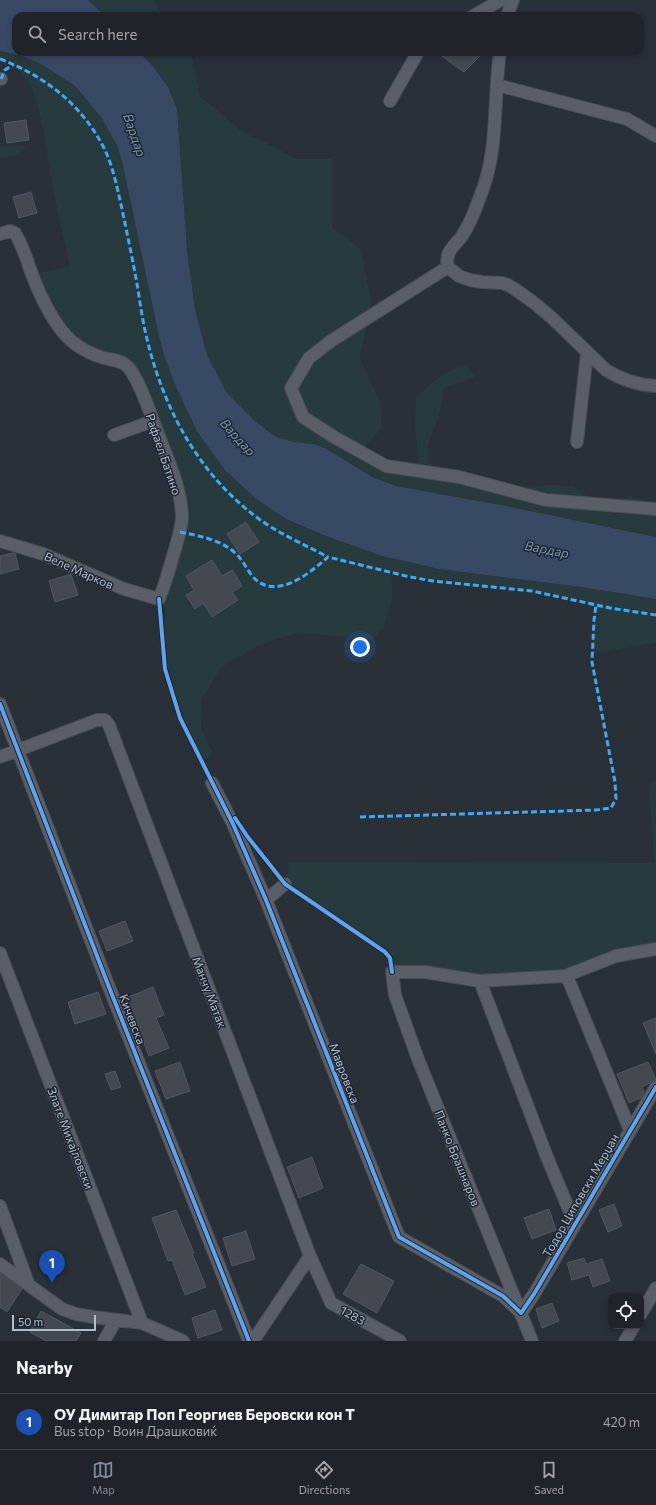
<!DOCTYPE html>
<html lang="en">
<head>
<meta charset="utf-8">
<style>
	body { margin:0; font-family:Commissioner,sans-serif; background:#282c32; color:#f1f3f6 }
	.controls { position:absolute; right:12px; bottom:12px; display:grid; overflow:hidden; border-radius:8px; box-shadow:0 2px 6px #0003 }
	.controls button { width:36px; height:36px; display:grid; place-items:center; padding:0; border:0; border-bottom:1px solid #3d4147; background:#20242a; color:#f1f3f6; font:20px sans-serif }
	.scale { position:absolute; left:12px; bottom:10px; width:84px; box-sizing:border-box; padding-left:4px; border:2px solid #b4bcc9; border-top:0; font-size:11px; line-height:14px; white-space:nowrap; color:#b4bcc9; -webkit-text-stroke:3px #1d2633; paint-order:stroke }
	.you { position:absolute; left:360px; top:647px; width:14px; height:14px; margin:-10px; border:3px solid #fff; border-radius:50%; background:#1a73e8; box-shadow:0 0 0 6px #1a73e833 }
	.badge { display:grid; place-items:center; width:26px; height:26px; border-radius:50%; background:#848b96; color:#fff; font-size:13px; font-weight:700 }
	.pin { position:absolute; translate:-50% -33px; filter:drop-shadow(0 1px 2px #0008) }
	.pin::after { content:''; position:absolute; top:21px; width:14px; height:12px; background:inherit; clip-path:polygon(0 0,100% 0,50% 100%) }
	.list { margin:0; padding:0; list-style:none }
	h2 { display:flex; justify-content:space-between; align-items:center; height:52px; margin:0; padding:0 16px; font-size:17px }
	h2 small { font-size:13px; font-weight:400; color:#a2a4a8 }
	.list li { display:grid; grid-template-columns:26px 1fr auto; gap:12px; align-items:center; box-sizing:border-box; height:56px; padding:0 16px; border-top:1px solid #3d4147 }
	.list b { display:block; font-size:15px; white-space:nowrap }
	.list p { margin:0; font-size:13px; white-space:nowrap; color:#a2a4a8 }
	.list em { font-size:13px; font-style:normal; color:#a2a4a8 }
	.icon { flex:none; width:22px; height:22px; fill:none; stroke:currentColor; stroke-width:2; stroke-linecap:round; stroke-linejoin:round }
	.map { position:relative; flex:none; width:656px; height:1341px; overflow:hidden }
	.search { position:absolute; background:#20242a; box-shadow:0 2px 6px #0003; left:12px; right:12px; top:12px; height:44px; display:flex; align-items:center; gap:10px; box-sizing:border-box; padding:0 14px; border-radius:12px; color:#a2a4a8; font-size:15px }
	.sheet { height:108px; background:#20242a }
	nav { display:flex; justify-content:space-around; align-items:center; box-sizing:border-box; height:56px; border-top:1px solid #3d4147; background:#20242a; font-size:11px; color:#a2a4a8 }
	nav a { display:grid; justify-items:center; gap:2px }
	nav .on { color:#848b96 }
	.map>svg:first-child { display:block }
	.green { fill:#273a3e; fill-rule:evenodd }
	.water { fill:#384963 }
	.building { fill:#444950; stroke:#52575f }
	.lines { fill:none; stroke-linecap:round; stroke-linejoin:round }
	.minor-casing { stroke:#484c53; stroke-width:14 }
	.minor { stroke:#5a5e66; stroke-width:12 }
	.quiet { stroke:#3fa9f5; stroke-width:3; stroke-dasharray:6 3; stroke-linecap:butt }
	.cycleway-casing { stroke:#1d2633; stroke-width:6 }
	.cycleway { stroke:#60a3ed; stroke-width:4 }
	.labels { text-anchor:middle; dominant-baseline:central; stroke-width:3; stroke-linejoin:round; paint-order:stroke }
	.street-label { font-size:12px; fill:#b4bcc9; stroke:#1d2633 }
	.water-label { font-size:13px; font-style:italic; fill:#7c92b1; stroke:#1d2633 }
</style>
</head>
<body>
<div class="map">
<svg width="656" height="1341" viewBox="0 0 656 1341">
	<rect width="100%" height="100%" fill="#2a3038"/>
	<path class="green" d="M88,0h66l5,10 5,6h-59z
		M0,51l22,5 19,8 34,22 26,31 16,28 5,16 37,175 127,183 40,17 56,20 57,13 142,18 75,12v44l-64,10 2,-33 2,-15 -64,-14 -69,-6 -30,-4 -43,-8 3,23 -10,33 -14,13 -20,-5 -51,-4 -39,12 -37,22 -20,32 -1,29 12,25 -5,5h-7l-21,-40 -15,-49 -1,-46 2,-6 -3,-27 18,-81 -48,-135 -55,-27 -46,-72 38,-9c-6,-26 -12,-52 -17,-78 -6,-29 -10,-80 -24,-104 -9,-15 -13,-19 -29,-25zM246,522l13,20 -19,12 -13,-20zM212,560l26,40 -26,17 -9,-14 -8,6 -9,-14 8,-5 -8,-14z
		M139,52h52l9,44 40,34 57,29h35v69l29,20 10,54 -11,56 20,44 2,26 -19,20 35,18 21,3 -4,-42 1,-30 28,-24 22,-8 9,12 -31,11 -5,27 -11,30v17l22,20 38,5 32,1 29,-3 24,1 16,12 22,12 17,-14 28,9v32l-150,-31 -110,-20 -24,-9 -45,-28 -13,-5 -19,-2 -19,-5 -21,-16 -28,-28 -20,-38 -12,-46 -8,-59 -10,-141 -26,-45z
		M18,145l9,2 -10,8 -17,3v-11z
		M656,781v168l-91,27 -57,3 -116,-7 -2,-14 -5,-6 -100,-68 4,-22 365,1 -5,-81z"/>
	<path class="water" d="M0,0h88l17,16h-89v36h123l12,12 17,23 9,22 10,141 8,59 12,46 20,38 28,28 21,16 19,5 19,2 13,5 45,28 24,9 110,20 150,31v62l-75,-12 -142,-18 -57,-13 -56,-20 -40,-17 -31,-21 -30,-28 -28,-39 -20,-42 -12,-31 -6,-22 -37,-175 -5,-16 -16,-28 -26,-31 -34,-22 -19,-8 -22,-5z"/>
	<path class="building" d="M436,52h48l-20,20z
		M26,120l3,20 -22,3 -3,-20z
		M31,192l6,21 -18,5 -6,-21z
		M246,522l13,20 -19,12 -13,-20z
		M13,553h2l4,16 -19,5v-18z
		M212,560l10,16 10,-6 10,16 -10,6 6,8 -26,17 -9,-14 -8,6 -9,-14 8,-5 -8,-14z
		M71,574l7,21 -23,7 -6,-21z
		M125,921l8,20 -26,10 -8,-20z
		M153,987l11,28 -8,3 13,30 -20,8 -23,-58z
		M98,992l8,22 -31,10 -7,-22z
		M656,1018v36l-13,-31z
		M180,1062l10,29 -24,8 -11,-28z
		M648,1062l8,18 -14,7 2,5 -3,6 -12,5 -12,-29z
		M115,1071l6,16 -10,3 -6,-16z
		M312,1157l11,31 -24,10 -12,-31z
		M614,1204l8,22 -14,6 -9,-22z
		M549,1209l7,21 -24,9 -8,-21z
		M176,1210l18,43h-2l14,34 -21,8 -13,-35 -4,1 -16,-43z
		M246,1231l9,28 -23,7 -9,-28z
		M584,1258l2,6 16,-5 8,22 -17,6 -4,-12 -17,5 -5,-17z
		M361,1264l33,17 -17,32 -34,-19z
		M0,1273l22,16 -15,23 -7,-5z
		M552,1303l7,18 -17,7 -6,-19z
		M215,1310l7,20 -24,8 -6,-20z
		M41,1311l40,22 -5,8h-30l-16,-9z"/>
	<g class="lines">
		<defs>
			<path id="minor" d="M473,16l28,-16
				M507,16l6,-16
				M500,52c-7,47 -1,97 -19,142 -5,14 -10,29 -19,42 -4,6 -12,12 -14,19 -1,4 -1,8 0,12l11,9 11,4 12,2 20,1 6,2 8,5 17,12 19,16 54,52c16,10 31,15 50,16
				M0,79h1
				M497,85l130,34 29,17
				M390,101l28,-49
				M0,234l10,-3 5,2c7,11 11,24 15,36 8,22 17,43 32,62 11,14 25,22 42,27 8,2 17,2 23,8 11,11 21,41 27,57 10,28 28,64 28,95 -1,12 -5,24 -8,35 -5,16 -9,32 -15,46l-35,-10 -81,-35 -43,-13
				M448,267l-117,74 -22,17 -18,30 12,29 31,20 52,29 73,11 87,23 110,9
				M114,435l39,-14
				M577,442l10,-89
				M0,704l107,278 142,359
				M0,757l97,-37h8l4,5 201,531 21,47 69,38
				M212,783l21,41 33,76 133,337 104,59 18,17 13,-19 122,-207
				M266,900l19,-16
				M0,953l142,370
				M565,976l4,5 61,149
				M480,981l67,176 28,67
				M0,1206l28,77
				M0,1264l62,45 14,5 17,3 49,6 41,18
				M641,1314l15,-26
				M104,1341l12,-21
				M253,1341l57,-85
				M532,1341l-114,-282 -23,-64 -3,-23h33l55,9 85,-5 51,-20 40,-7
				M625,1341l9,-15"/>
		</defs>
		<use href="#minor" class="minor-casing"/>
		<use href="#minor" class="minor"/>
		<path class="quiet" d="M0,59c45,17 82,46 104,89 8,16 12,35 16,52 6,28 12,56 17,84 3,17 5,34 9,51 17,73 52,139 113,184 19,14 48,27 69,38
			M1,79l4,-9 9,-6
			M180,532c19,4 39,7 54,20 9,7 13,19 21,27 23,21 56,-7 73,-22l82,20 23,4 99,10 78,17 46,7
			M360,817l236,-7 15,-2 5,-9 -1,-17 -23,-120 2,-42 2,-15"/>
		<defs>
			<path id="cycleway" d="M159,599l6,70 15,49 53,106 33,76 133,337 104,59 18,17 13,-19 122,-207
				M0,704l107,278 142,359
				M235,818l12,18 38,48 100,68 5,6 2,14"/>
		</defs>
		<use href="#cycleway" class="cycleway-casing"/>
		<use href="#cycleway" class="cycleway"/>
	</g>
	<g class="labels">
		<g class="street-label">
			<text transform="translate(164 454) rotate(71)">Рафаел Батино</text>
			<text transform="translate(79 570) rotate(24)">Веле Марков</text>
			<text transform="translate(210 992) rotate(69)">Манчу Матак</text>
			<text transform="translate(133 1019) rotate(69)">Кичевска</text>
			<text transform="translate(345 1073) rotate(69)">Мавровска</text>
			<text transform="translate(71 1138) rotate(69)">Злате Михајловски</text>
			<text transform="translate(458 1158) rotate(68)">Панко Брашнаров</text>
			<text transform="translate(580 1195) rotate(-60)">Тодор Циповски Мерџан</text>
			<text transform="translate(353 1315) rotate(29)">1283</text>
		</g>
		<g class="water-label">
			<text transform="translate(135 135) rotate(71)">Вардар</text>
			<text transform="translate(238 437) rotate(48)">Вардар</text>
			<text transform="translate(547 549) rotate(11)">Вардар</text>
		</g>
	</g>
</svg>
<div class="controls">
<button><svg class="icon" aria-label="locate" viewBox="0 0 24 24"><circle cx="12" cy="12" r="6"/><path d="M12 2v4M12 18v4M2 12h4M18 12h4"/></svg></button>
</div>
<div class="scale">50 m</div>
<div class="you"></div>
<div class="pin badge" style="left:52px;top:1283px;background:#1a4fb4">1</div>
<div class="search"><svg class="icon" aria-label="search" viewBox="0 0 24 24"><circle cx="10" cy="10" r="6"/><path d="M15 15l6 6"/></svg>Search here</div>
</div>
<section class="sheet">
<h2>Nearby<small></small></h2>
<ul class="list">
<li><span class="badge" style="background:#1a4fb4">1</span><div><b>ОУ Димитар Поп Георгиев Беровски кон Т</b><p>Bus stop · Воин Драшковиќ</p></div><em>420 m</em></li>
</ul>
</section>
<nav>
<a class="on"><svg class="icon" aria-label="map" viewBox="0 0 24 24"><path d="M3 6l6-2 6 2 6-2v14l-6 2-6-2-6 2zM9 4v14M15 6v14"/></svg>Map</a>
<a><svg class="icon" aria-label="directions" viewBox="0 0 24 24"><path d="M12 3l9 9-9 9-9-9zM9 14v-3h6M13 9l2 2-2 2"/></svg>Directions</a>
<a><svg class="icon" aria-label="saved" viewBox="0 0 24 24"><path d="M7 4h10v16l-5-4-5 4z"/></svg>Saved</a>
</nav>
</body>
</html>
